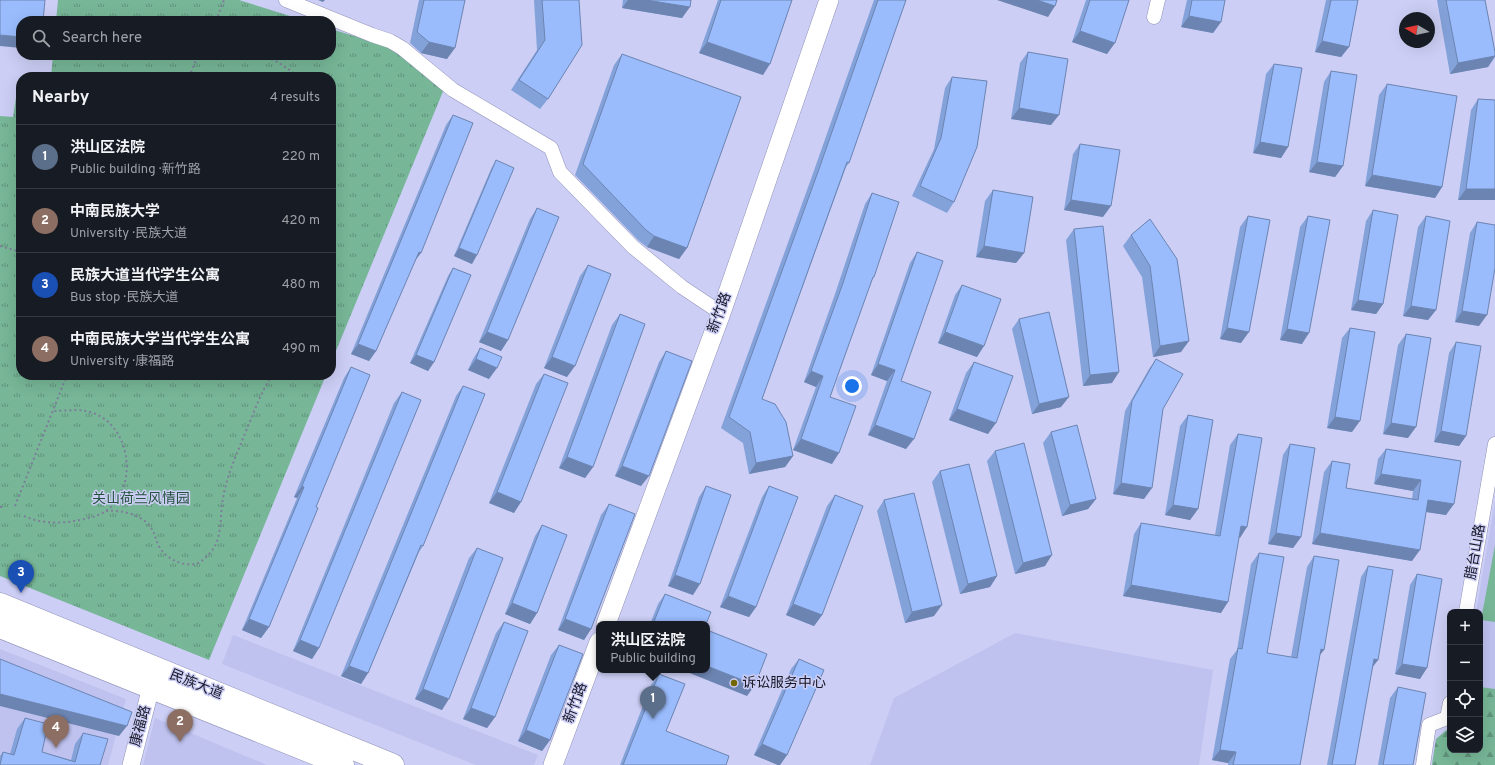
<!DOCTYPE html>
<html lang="en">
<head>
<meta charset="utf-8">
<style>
	body { margin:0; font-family:Overpass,"Noto Sans SC",sans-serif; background:#242831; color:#f1f3f6 }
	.controls { position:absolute; right:12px; bottom:12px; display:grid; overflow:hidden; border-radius:8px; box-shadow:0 4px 16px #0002 }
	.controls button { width:36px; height:36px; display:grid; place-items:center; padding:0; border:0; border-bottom:1px solid #363941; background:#171b24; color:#f1f3f6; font:20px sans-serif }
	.compass { position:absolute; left:1399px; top:12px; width:36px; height:36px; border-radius:50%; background:#171b24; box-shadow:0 4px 16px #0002; rotate:279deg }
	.you { position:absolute; left:852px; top:386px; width:14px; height:14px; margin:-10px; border:3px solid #fff; border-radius:50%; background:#1a73e8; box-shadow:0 0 0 6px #1a73e833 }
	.badge { display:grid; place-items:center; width:26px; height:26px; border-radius:50%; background:#d93025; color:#fff; font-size:13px; font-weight:700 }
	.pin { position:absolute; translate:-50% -33px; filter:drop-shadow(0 1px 2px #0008) }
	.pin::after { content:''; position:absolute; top:21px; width:14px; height:12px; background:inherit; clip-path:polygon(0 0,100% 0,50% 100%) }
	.popup { position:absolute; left:596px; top:621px; width:114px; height:52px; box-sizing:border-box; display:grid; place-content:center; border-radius:8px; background:#171b24; filter:drop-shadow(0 1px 3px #0005); font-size:13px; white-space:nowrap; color:#9ea1a6 }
	.popup b { font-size:15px; color:#f1f3f6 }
	.popup::after { content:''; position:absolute; left:50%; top:100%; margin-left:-8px; border:8px solid transparent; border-top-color:#171b24 }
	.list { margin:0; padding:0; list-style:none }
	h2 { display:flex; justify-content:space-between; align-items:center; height:52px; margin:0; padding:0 16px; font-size:17px }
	h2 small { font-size:13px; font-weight:400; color:#9ea1a6 }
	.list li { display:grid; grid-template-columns:26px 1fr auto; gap:12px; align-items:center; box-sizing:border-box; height:64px; padding:0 16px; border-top:1px solid #363941 }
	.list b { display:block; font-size:15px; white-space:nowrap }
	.list p { margin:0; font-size:13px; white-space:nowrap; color:#9ea1a6 }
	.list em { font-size:13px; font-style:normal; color:#9ea1a6 }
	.icon { flex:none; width:22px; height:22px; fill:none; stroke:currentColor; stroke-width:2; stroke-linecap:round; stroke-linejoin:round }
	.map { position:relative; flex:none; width:1495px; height:765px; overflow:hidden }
	.search { position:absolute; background:#171b24; box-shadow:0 4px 16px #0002; left:16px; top:16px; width:320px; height:44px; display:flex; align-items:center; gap:10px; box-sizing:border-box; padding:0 14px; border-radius:16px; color:#9ea1a6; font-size:15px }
	.panel { position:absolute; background:#171b24; box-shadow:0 4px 16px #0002; left:16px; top:72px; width:320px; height:308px; border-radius:16px }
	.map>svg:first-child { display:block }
	.built { fill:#bfc2ef }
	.forest { fill:url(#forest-firs) }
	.park { fill:url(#park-tufts) }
	.garden { fill:#77b697 }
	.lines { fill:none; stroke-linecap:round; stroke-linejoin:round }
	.minor-casing { stroke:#9193b8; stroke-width:15 }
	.tertiary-casing { stroke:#9193b8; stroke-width:18 }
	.secondary-casing { stroke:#9193b8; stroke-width:20 }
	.primary-casing { stroke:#9193b8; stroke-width:23 }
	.path { stroke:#7d7e9a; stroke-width:2; stroke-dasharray:2 3; stroke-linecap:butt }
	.minor { stroke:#fff; stroke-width:14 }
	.tertiary { stroke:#fff; stroke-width:17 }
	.secondary { stroke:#fff; stroke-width:19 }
	.primary { stroke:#fff; stroke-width:22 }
	.wall { fill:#84a2da }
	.shaded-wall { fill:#6c84b1 }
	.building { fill:#9abcfd; stroke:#6c84b1 }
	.poi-dot { fill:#726700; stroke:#cccef5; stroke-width:1.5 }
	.labels { text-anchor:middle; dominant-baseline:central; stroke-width:3; stroke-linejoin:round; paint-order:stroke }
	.street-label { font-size:14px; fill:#171725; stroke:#cccef5 }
	.park-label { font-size:14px; fill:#24523d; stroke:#cccef5 }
	.poi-label { font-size:14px; fill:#171725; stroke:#cccef5; text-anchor:start }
</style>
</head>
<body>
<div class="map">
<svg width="1495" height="765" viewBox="0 0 1495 765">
	<defs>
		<pattern id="forest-firs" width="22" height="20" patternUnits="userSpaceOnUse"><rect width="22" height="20" fill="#77b697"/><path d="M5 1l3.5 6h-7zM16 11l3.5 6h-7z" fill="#61937b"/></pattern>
		<pattern id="park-tufts" width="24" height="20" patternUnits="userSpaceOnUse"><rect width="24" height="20" fill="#77b697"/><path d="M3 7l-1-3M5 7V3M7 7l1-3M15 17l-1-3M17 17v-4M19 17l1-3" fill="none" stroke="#61937b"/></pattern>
	</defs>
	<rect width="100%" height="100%" fill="#cccef5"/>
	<path class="built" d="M1495,501v264h-63l4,-26 14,-12v23h30v-138h-4z
		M1015,633l198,37 -14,95h-329l24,-67z
		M233,635l305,120 -4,10h-58l-254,-101z
		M0,649l126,50 -18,66h-108z
		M155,718l112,47h-124z"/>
	<path class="forest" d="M1480,687l15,2v76h-63l4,-26 14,-12v23h30z"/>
	<path class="park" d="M58,0h181l67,21h-250z
		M331,29l56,17 57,43 -113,274v-286h-280l2,-22h278z
		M19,78h2v297h305l-117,285 -209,-84v-460l13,1z"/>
	<path class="garden" d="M1495,545v77l-14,-2z"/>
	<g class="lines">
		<defs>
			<path id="minor" d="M286,0l86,35 18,6 12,7 51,42 98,58 9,24 73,75 49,40 39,26
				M1154,17l4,-17
				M1466,612l29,-168
				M1423,765l6,-40 18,-7 3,-15"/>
			<path id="tertiary" d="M131,765l20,-78"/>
			<path id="secondary" d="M606,624l115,-311 108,-313
				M553,765l46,-123"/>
			<path id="primary" d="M0,604l393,161
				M0,627l343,138"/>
		</defs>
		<use href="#minor" class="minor-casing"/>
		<use href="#tertiary" class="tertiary-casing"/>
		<use href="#secondary" class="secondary-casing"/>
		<use href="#primary" class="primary-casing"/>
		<path class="path" d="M216,21l8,-21
			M262,55c14,5 25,13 37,22
			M189,77l9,-22
			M331,242c3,19 4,37 0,55
			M0,246l21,6
			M15,506l52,-131
			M0,507h2
			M106,511c14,-1 29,2 40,11 10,9 8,16 14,26 7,12 28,21 40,14 3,-2 5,-4 7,-6 15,-13 13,-34 15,-51 3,-25 13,-47 22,-69 9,-21 16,-42 28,-61
			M24,516c15,7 34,8 50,5 11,-2 23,-4 32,-10 35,-25 24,-92 -20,-100 -10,-2 -22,0 -33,0"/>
		<use href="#minor" class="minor"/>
		<use href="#tertiary" class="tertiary"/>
		<use href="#secondary" class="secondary"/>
		<use href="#primary" class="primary"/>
	</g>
	<path class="wall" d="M419,0h46l-18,59 -26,-6 -11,-10z
		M534,0h45l-31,99 -8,10 -29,-19 26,-40z
		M623,0h68l-9,18 -60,-10z
		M718,0h74l-29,75 -64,-22z
		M874,0h32l-57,163 -3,4 -84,232 31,57 -8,11 -36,7 -6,-31 -22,-15 90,-249z
		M1086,0h43l-22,54 -35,-12z
		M1187,0h38l-4,22 -8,11 -32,-6z
		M1326,0h32l-9,47 -8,10 -26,-5z
		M1437,0h48l10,52v5l-7,10 -38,7z
		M1028,52l23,73 -40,-6 9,-56z
		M622,54l65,194 -8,11 -32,-12 -8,-6 -64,-66 39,-110z
		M1274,64l14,83 -7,11 -28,-5 13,-79z
		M1331,71l12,95 -8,11 -26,-5 15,-90z
		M952,77l2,125 -7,11 -35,-17 22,-47 11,-61z
		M1387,84l55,103 -7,11 -70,-12 14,-91z
		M1478,99l17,1v100h-37l13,-90z
		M453,115l-39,147 -38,89 -7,10 -18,-7 95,-229z
		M1080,144l23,73 -39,-7 9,-56z
		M496,160l-24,104 -18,-8 37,-87z
		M993,190l31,63 -8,10 -40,-6 9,-56z
		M872,193l2,84 -4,6 -40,114 2,67 -39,-14 23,-63 -12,-5 31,-88 30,-90z
		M537,208l-29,132 -7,11 -22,-9 51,-123z
		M1373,210l10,94 -7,10 -25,-4 15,-89z
		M1248,216l-7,127 -21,-4 20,-112z
		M1308,216l-6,128 -22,-4 20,-113z
		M1426,216l10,94 -8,10 -25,-4 15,-89z
		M1150,219l31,133 -28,5 -11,-80 -19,-31 8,-11z
		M1477,222l2,104 -24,-4 15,-89z
		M1074,229l38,154 -29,3 -17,-146z
		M917,252l-16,129 5,68 -38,-14 19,-54 -16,-6 39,-112z
		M588,265l-21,112 -23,-9 36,-92z
		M453,268l-19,94 -6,9 -18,-8 38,-87z
		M962,285l15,72 -39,-14 17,-48z
		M620,314l-27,153 -8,11 -26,-10 53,-143z
		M1019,319l42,88 -29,7 -20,-85z
		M1350,328l2,104 -25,-4 15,-90z
		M1406,334l2,104 -25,-4 15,-89z
		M1456,342l10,94 -7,10 -25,-4 15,-89z
		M480,348l9,31 -21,-9 5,-11z
		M666,351l-25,135 -26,-10 44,-114z
		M1156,359l7,50 -19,90 -31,-5 12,-83 24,-42z
		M974,362l14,72 -39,-14 17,-47z
		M351,367l-35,140 -47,120 -8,11 -19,-8 55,-132 -3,-1 50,-119z
		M544,374l-30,139 -25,-10 47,-119z
		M463,386l-40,160 -4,6 -51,121 -7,11 -20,-8 115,-280z
		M402,392l-83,256 -7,11 -19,-8 101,-248z
		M1188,415l10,94 -8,11 -25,-5 15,-89z
		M1051,432l45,67 -8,10 -26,7 -19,-73z
		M1238,434l2,104h-1l-18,75 -98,-17 11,-62 7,-11 74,12 15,-90z
		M1290,444l11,93 -8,11 -25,-4 15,-89z
		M1386,449l75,12 -15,54 -20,-3 -14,49 -100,-17 12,-72 8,-11 14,27 66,11 1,-8 -39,-7 4,-25z
		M995,451l50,115 -30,8 -28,-113z
		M940,471l57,105 -7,11 -30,7 -28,-112z
		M706,486l-13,109 -25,-9 31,-89z
		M769,486l-13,121 -7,10 -29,-10 42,-110z
		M835,495l-13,120 -8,11 -28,-11 41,-109z
		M884,500l50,116 -29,7 -28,-112z
		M609,504l-18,125 -7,11 -26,-10 43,-115z
		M542,525l-5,88 -7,11 -25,-10 30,-78z
		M477,548l-35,162 -27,-11 54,-141z
		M1259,553l8,100 24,4 16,-90 7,-11 6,100 -20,109h-72v-2l-16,-3 18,-101 7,-9 14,-86z
		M1368,566l10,94 -6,8 -17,97h-28l34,-188z
		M1417,574l3,105 -25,-5 15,-89z
		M665,594l41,30h-56l8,-20z
		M504,622l-9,95 -8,11 -24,-9 33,-86z
		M559,645l-9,95 -8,11 -24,-10 33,-86z
		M799,659l-12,96 -7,10h-2l-24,-10 37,-86z
		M659,674l7,57 60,34h-106l31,-80z
		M1398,687l15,78h-35l12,-67z
		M25,718l17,34 29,8 4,-16 8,-11 17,32h-100v-9l3,-4 7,2 7,-25z"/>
	<path class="shaded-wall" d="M318,0h7l-2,2z
		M628,0h18l44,7 -8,11 -60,-10z
		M997,0h40l18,6 -7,11z
		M1189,16l32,6 -8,11 -32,-6z
		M1080,31l35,12 -8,11 -35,-12z
		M0,35l21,2v11l-21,-2z
		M1322,41l27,6 -8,10 -26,-5z
		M429,42l26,6 -8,11 -26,-6z
		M707,42l63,22 -7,11 -64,-22z
		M1495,56l-7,11 -38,7 8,-11z
		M1019,108l40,7 -8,10 -40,-6z
		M1260,142l28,5 -7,11 -28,-5z
		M1317,162l26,4 -8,11 -26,-5z
		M1372,175l70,12 -7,11 -70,-12z
		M1466,189h29v11h-37z
		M1071,200l40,6 -8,11 -39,-7z
		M654,236l33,12 -8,11 -32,-12z
		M984,246l40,7 -8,10 -40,-6z
		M459,248l18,7 -5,9 -18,-8z
		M419,252l2,1 -7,9z
		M1358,300l25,4 -7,10 -25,-4z
		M1411,306l25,4 -8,10 -25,-4z
		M1462,311l25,4 -8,11 -24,-4z
		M1227,328l22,4 -8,11 -21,-4z
		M1287,329l22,4 -7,11 -22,-4z
		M487,332l21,8 -7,11 -22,-9z
		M945,332l39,14 -7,11 -39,-14z
		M1189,341l-8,11 -28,5 7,-11z
		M358,344l18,7 -7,10 -18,-7z
		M416,355l18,7 -6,9 -18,-8z
		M552,357l23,9 -8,11 -23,-9z
		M476,359l21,9 -8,11 -21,-9z
		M878,364l17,6 -8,11 -16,-6z
		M811,371l12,5 -7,11 -12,-5z
		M1119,372l-7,11 -29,3 7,-11z
		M1069,397l-8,10 -29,7 7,-10z
		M957,409l39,14 -8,11 -39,-14z
		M1335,417l25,4 -8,11 -25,-4z
		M1391,423l25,4 -8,11 -25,-4z
		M875,425l39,14 -8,10 -38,-14z
		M1441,431l25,5 -7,10 -25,-4z
		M801,439l38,14 -7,11 -39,-14z
		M793,456l-8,11 -36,7 7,-11z
		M567,457l26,10 -8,11 -26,-10z
		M622,466l27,10 -8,10 -26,-10z
		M1381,474l40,6 -8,11 -39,-7z
		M1121,483l31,5 -8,11 -31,-5z
		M302,486l2,1 -7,11 -3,-1z
		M497,492l24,10 -7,11 -25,-10z
		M1096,499l-8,10 -26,7 8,-11z
		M1428,500l26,4 -8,11 -26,-4z
		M1173,505l25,4 -8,11 -25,-5z
		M1241,526l6,1 -7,11 -7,-1z
		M1276,533l25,4 -8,11 -25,-4z
		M1320,533l100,17 -8,11 -100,-17z
		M1052,555l-7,11 -30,8 8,-11z
		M675,575l25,9 -7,11 -25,-9z
		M997,576l-7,11 -30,7 8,-10z
		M1131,585l97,17 -7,11 -98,-17z
		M728,596l28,11 -7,10 -29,-10z
		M512,603l25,10 -7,11 -25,-10z
		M793,604l29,11 -8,11 -28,-11z
		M942,605l-8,11 -29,7 7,-11z
		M249,619l20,8 -8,11 -19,-8z
		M565,619l26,10 -7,11 -26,-10z
		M300,640l19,8 -7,11 -19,-8z
		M1321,649l3,1 -8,10z
		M1374,659l4,1 -8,10z
		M1402,664l25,4 -7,11 -25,-5z
		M349,666l19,7 -7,11 -20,-8z
		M707,666l48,19 -8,11 -65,-26h25z
		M423,689l26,10 -7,11 -27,-11z
		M0,694l127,32 -8,10 -119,-30z
		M471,708l24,9 -8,11 -24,-9z
		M526,730l24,10 -8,11 -24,-10z
		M762,744l25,11 -7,10h-2l-24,-10z
		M1220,750l16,2 -8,11 -16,-3z"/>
	<path class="building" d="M0,0h45l-2,21h-22v16l-21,-2z
		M424,0h41l-10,48 -26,-6 -12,-10z
		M542,0h37l3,45 -34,54 -29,-19 26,-40z
		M646,0h45l-1,7z
		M721,0h71l-22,64 -63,-22z
		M878,0h28l-57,163 -2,-1 -85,237 13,5 11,18 7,34 -37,7 -6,-31 -21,-15 90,-248z
		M1037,0h20l-2,6z
		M1090,0h39l-14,43 -35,-12z
		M1192,0h33l-4,22 -32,-6z
		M1331,0h27l-9,47 -27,-6z
		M1446,0h39l10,52v4l-37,7z
		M1028,52l40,7 -9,56 -40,-7z
		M622,54l119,43 -54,151 -33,-12 -8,-6 -63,-66z
		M1274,64l28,4 -14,79 -28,-5z
		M1331,71l26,4 -14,91 -26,-4z
		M952,77l35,4 -10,66 -23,55 -34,-16 21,-48z
		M1387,84l70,12 -15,91 -70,-12z
		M1478,99l17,1v89h-29z
		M453,115l20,8 -52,130 -2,-1 -43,99 -18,-7z
		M1080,144l40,6 -9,56 -40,-6z
		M496,160l18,8 -37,87 -18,-7z
		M993,190l40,7 -9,56 -40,-7z
		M872,193l27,9 -25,75h-1l-43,120 26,9 -17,47 -38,-14 22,-63 -12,-5 32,-88z
		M537,208l22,9 -51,123 -21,-8z
		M1373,210l25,5 -15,89 -25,-4z
		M1248,216l22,4 -21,112 -22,-4z
		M1308,216l22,4 -21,113 -22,-4z
		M1426,216l24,5 -14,89 -25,-4z
		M1150,219l27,40 12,82 -29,5 -10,-80 -19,-31z
		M1477,222l18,3v43l-8,47 -25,-4z
		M1103,226l16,146 -29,3 -16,-146z
		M917,252l26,9 -42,120 30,11 -17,47 -39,-14 20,-55 -17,-6z
		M588,265l23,9 -36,92 -23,-9z
		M453,268l18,7 -37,87 -18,-7z
		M962,285l39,14 -17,47 -39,-14z
		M1049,312l20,85 -30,7 -20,-85z
		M620,314l25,10 -52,143 -26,-10z
		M1350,328l25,4 -15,89 -25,-4z
		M1406,334l25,4 -15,89 -25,-4z
		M1456,342l25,4 -15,90 -25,-5z
		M480,348l22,9 -5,11 -21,-9z
		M666,351l26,10 -43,115 -27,-10z
		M1156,359l27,15 -20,35 -11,79 -31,-5 11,-82z
		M974,362l39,14 -17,47 -39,-14z
		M351,367l19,8 -54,132 2,1 -49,119 -20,-8 55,-132 -2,-1z
		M544,374l24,9 -47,119 -24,-10z
		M463,386l22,8 -62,152 -2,-1 -53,128 -19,-7z
		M402,392l19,8 -102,248 -19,-8z
		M1188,415l25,5 -15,89 -25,-4z
		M1077,425l19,74 -26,6 -19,-73z
		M1238,434l24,4 -15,89 -6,-1 -13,76 -97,-17 10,-62 79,13z
		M1024,443l28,112 -29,8 -28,-112z
		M1290,444l25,4 -14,89 -25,-4z
		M1386,449l75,12 -7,43 -26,-4 -8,50 -100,-17 12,-72 18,3 -4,24 72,12 3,-20 -40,-6z
		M969,464l28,112 -29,8 -28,-113z
		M706,486l25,9 -31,89 -25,-9z
		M769,486l29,11 -42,110 -28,-11z
		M914,493l28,112 -30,7 -28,-112z
		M835,495l28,11 -41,109 -29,-11z
		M609,504l26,10 -44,115 -26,-10z
		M542,525l25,10 -30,78 -25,-10z
		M477,548l26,10 -54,141 -26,-10z
		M1259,553l25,4 -17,96 30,5 17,-102 25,4 -15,90 -3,-1 -21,116h-67l3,-13 -16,-2 18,-102 4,1z
		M1368,566l25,4 -15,90 -4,-1 -19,106h-23z
		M1417,574l25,5 -15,89 -25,-4z
		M665,594l46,18 -5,12h-53z
		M504,622l24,9 -33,86 -24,-9z
		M707,630l60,24 -12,31 -48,-19z
		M559,645l24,9 -33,86 -24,-10z
		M0,659l132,53 -5,14 -127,-32z
		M799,659l25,11 -37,85 -25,-11z
		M659,674l26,10 -19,47 63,25 -3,9h-103z
		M1398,687l28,6 -13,72h-30z
		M25,718l23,6 -6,28 33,10 8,-29 25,6 -8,26h-100l3,-13 11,3z"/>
	<circle class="poi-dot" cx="734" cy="683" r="4"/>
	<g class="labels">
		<g class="street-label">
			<text transform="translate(720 313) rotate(-70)">新竹路</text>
			<text transform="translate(1476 552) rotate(-80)">腊台山路</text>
			<text transform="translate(196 685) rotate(22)">民族大道</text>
			<text transform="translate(576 703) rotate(-70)">新竹路</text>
			<text transform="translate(141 726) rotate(-75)">康福路</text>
		</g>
		<g class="park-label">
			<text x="141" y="499">关山荷兰风情园</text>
		</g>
		<g class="poi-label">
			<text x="742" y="683">诉讼服务中心</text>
		</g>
	</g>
</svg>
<div class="controls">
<button>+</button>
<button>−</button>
<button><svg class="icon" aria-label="locate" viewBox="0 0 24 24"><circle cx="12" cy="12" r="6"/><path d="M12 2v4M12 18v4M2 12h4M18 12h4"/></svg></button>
<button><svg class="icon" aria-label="layers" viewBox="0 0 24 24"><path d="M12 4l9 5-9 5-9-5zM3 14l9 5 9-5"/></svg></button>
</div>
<svg class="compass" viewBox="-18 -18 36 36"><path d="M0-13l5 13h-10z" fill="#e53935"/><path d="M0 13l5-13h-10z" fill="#9ea1a6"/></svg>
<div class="you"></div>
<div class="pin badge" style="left:653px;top:719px;background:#5c6f8a">1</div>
<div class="popup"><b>洪山区法院</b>Public building</div>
<div class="pin badge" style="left:180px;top:742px;background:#8d6e63">2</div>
<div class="pin badge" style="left:21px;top:593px;background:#1a4fb4">3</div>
<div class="pin badge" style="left:56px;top:748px;background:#8d6e63">4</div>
<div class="search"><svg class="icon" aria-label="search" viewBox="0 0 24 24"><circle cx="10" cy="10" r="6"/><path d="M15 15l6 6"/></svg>Search here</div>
<section class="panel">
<h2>Nearby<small>4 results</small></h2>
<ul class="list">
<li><span class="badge" style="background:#5c6f8a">1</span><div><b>洪山区法院</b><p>Public building · 新竹路</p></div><em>220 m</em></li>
<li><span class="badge" style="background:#8d6e63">2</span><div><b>中南民族大学</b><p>University · 民族大道</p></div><em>420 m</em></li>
<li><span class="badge" style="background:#1a4fb4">3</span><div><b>民族大道当代学生公寓</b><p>Bus stop · 民族大道</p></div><em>480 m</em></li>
<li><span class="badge" style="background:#8d6e63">4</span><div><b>中南民族大学当代学生公寓</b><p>University · 康福路</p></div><em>490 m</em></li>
</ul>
</section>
</div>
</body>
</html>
